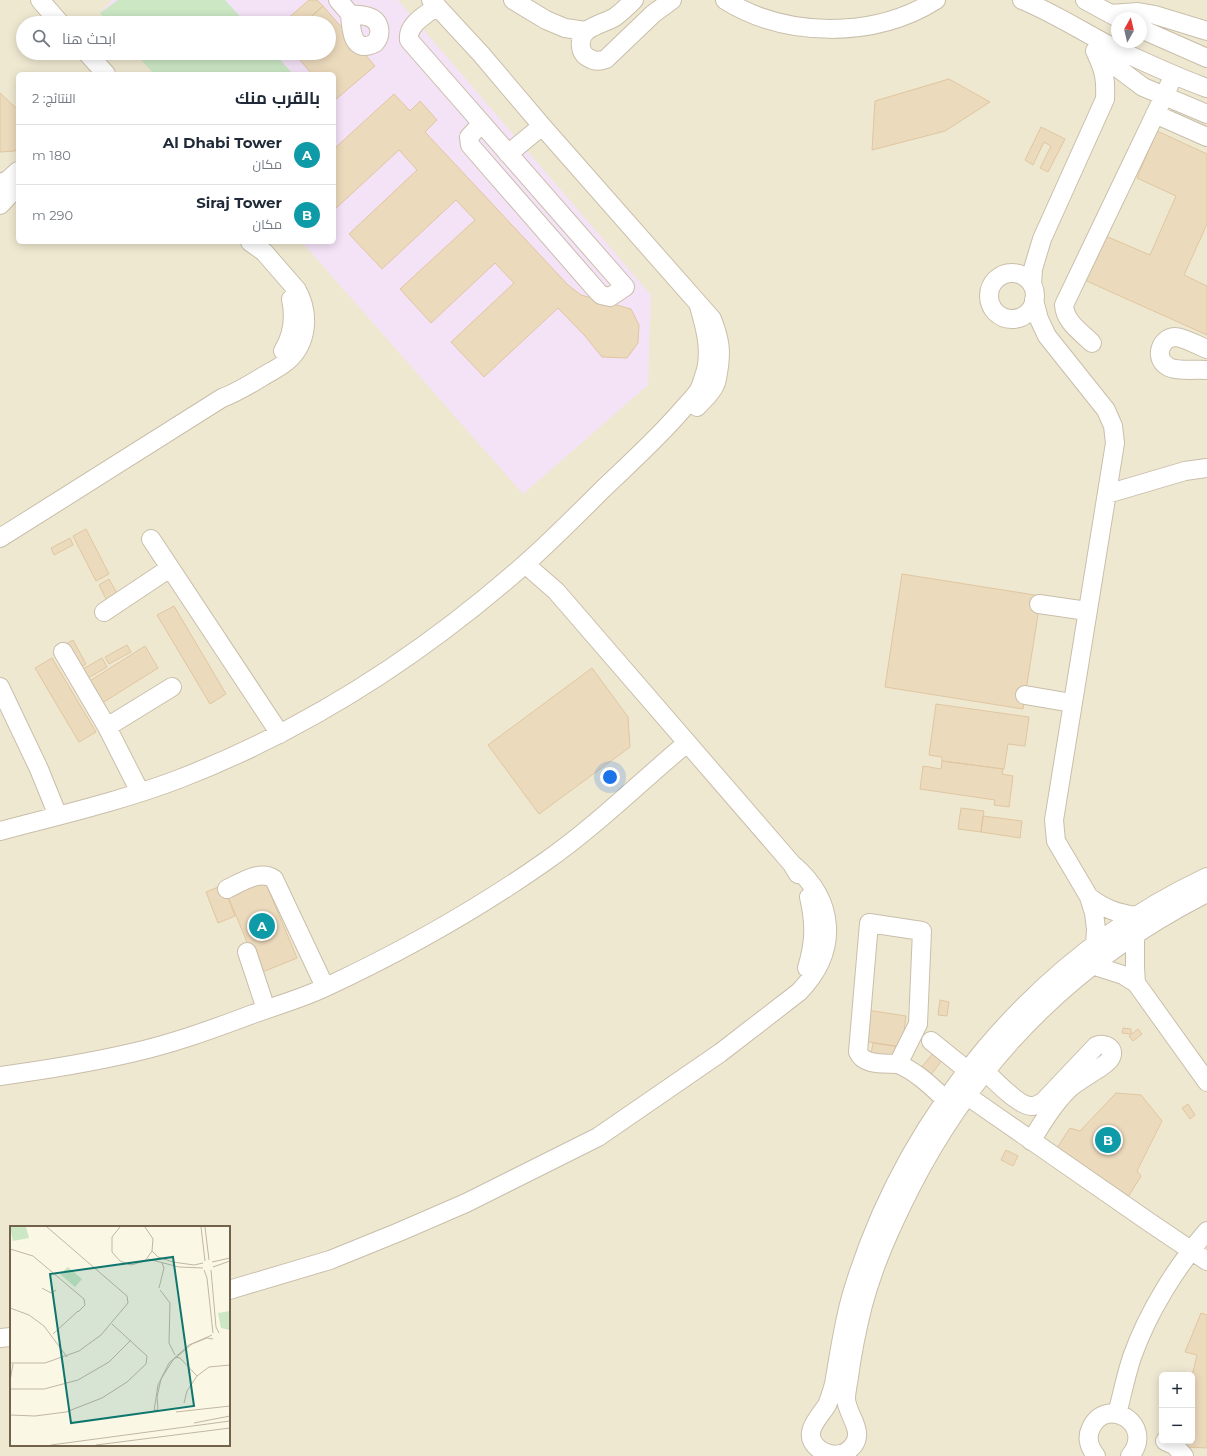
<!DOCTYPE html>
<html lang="ar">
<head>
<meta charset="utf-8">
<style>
	body { margin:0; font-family:Montserrat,Cairo,sans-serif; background:#f6f6f7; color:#1f2937; direction:rtl }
	.controls { position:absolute; right:12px; bottom:12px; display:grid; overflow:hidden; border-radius:6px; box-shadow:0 2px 10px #0003 }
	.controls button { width:36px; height:36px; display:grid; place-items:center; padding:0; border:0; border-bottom:1px solid #e0e1e3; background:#fff; color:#1f2937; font:20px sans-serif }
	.compass { position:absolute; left:1111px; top:12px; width:36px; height:36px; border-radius:50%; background:#fff; box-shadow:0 2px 10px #0003; rotate:8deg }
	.you { position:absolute; left:610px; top:777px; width:14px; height:14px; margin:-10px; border:3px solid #fff; border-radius:50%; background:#1a73e8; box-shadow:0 0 0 6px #1a73e833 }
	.badge { display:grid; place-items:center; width:26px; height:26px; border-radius:50%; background:#ea580c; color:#fff; font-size:13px; font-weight:700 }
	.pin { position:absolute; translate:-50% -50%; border:2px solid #fff; box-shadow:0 1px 4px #0006 }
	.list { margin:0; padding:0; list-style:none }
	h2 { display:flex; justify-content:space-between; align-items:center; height:52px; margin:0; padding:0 16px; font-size:17px }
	h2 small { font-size:13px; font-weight:400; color:#747a83 }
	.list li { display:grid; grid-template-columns:26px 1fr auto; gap:12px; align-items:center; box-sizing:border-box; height:60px; padding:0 16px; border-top:1px solid #e0e1e3 }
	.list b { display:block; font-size:15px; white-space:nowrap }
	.list p { margin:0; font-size:13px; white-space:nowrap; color:#747a83 }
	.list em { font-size:13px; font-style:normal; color:#747a83 }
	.icon { flex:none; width:22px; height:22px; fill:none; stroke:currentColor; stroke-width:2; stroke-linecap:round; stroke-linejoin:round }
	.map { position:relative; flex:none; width:1207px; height:1456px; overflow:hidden; direction:ltr }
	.search { position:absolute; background:#fff; box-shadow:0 2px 10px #0003; left:16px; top:16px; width:320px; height:44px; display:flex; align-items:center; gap:10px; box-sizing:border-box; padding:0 14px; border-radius:22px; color:#747a83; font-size:15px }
	.panel { position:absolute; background:#fff; box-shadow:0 2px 10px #0003; left:16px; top:72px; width:320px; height:172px; border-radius:6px; direction:rtl }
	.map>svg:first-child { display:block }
	.residential { fill:#efe8d1; fill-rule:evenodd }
	.education { fill:#f4e2f7 }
	.green { fill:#cbe7c4 }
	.building { fill:#ecdabc; stroke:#e0c6a0 }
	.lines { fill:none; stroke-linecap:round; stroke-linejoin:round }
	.minor-casing { stroke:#c9beaa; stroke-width:20 }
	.minor { stroke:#fff; stroke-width:18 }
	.inset-road { fill:none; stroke:#c0b7a3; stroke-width:1 }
	.view { fill:#0f766e; fill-opacity:0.15; stroke:#0f766e; stroke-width:2 }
	.inset-edge { fill:none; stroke:#72624c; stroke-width:2 }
</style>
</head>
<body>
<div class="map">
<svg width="1207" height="1456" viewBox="0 0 1207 1456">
	<rect width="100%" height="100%" fill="#fbf7e5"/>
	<path class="residential" d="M0,0h1207v1456h-1207zM1117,18h24v24h-24zM23,23h306v30h-306zM18,74h316v168h-316zM11,1227h218v218h-218zM1162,1375h30v66h-30z"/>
	<path class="education" d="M112,0h286l253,295 -3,90 -125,109 -221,-252h32v-168h-180l-19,-21h194v-30h-220l-9,-10z"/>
	<path class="green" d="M118,0h107l21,23h-137l-9,-10z
		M135,53h139l19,21h-139z"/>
	<path class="building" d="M309,0h8l6,6 -19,17h-15l-3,-3z
		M323,6l52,60 -40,34 -1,-1v-25h-22l-18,-21h35v-30h-25z
		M949,79l41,23 -45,29 -73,19 3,-49z
		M0,93l18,17v37l-3,4 -15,1z
		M394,94l16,17 10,-10 17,19 -12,12 143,153 13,10 50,14 8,16 -1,18 -11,15 -25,-1 -17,-21 -27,-28 -74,69 -33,-35 63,-59 -19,-20 -64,60 -31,-34 75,-69 -19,-20 -74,69 -33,-35 68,-64 -18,-20 -65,60v-61z
		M1041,127l24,12 -17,33 -8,-4 11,-22 -7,-4 -11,23 -8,-5z
		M1157,131l50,23v70l-23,51 23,11v49l-127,-57 21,-44 49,21 26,-59 -39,-18z
		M86,529l23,45 -13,7 -23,-45z
		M70,538l3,7 -19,10 -3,-7z
		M902,574l139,22 -18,113 -138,-22z
		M109,579l9,16 -11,6 -8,-16z
		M174,606l52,88 -16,10 -53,-89z
		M73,640l13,24 -7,4 -13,-24z
		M127,645l4,7 -22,12 -4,-7z
		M145,646l13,22 -59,37 -14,-21z
		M52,658l44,74 -17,10 -44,-74z
		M102,658l5,9 -24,14 -5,-9z
		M592,668l36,49 2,30 -91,67 -51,-69z
		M936,704l93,13 -4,29 -17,-2 -4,25 -62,-8v-4l-13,-2z
		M942,761l61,8 -1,5 11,2 -4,31 -15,-2 1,-5 -75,-11 3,-23 18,3z
		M961,808l23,3 -3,21 -23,-3z
		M983,816l39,5 -2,17 -39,-6z
		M264,879l33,79 -37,15 -33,-79z
		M223,885l12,31 -17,7 -12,-31z
		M940,1000l9,2 -2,14 -9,-1z
		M867,1010l39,6 -4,31 -39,-6z
		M1123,1028l8,1v5l-9,-1z
		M1138,1029l4,5 -9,7 -4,-5z
		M873,1043l27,4 -1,11 -28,-4z
		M934,1052l9,7 -13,17 -10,-7z
		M1116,1093l25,2 21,26 -25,50 4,5 -13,21 -71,-49 13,-20 10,3z
		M1188,1104l7,11 -5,4 -8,-11z
		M1006,1150l12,6 -5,10 -12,-6z
		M1201,1313l6,2v133l-20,-1 -5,-6h10v-65l5,-21 -12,-3z"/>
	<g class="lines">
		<defs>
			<path id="minor" d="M40,0l20,23
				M338,0l12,14
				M431,0l50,54 61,72 170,193c8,20 10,33 6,54 -1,4 -1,9 -3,12 -4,9 -12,15 -18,22
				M513,0l33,20 19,8 21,3
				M634,0c-6,6 -12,12 -19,17 -11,7 -37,10 -34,29 0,5 3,10 8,12 6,4 11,3 17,1l47,-45 19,-14
				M725,0c61,38 149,39 211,0
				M1022,0c32,13 61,32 92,48 30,14 62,29 93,40
				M1085,0l33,18
				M437,6c-11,9 -30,18 -28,34l216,247 -15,10 -9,-2 -3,-3 -128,-147 -1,-8 12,-13
				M350,14c6,1 14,1 19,3 12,4 13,18 6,26 -23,12 -24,-14 -25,-29z
				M1110,14l28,-2 17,3 52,16
				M1141,29l66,29
				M1095,51l48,36 64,27
				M87,53l19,21
				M1155,114l52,23
				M508,154l34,-28
				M0,183l8,-3 10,-9
				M0,205l18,-19
				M989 296a23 23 0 1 1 46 0a23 23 0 1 1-46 0Z
				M1032,285l1,-16 9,-30 63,-140c1,-21 -1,-29 -10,-48
				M1034,300l5,19 8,17 59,74 7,16 2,17 -61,377 2,21 33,56 5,16 2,16 -1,16
				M1092,343c-12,-12 -27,-21 -28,-38l110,-230
				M1207,349c-8,-3 -24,-12 -32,-12 -15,1 -21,21 -8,29 8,6 30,3 40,4
				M283,351c10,-16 12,-33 8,-52
				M1107,494l78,-23 22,-3
				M0,538l222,-140c14,-5 27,-13 40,-21 8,-5 17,-9 24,-15 22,-18 24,-48 11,-72l-33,-38 -14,-10
				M151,539l129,195
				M525,564l31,27 236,273 6,10
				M1039,604l48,7
				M104,612l66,-44
				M63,652l44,75 33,65
				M0,687l39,82 19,47
				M1025,695l47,8
				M107,727l65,-40
				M0,831c60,-16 121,-30 179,-52 132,-51 249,-128 354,-222 24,-22 47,-45 70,-68 27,-26 55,-51 79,-79 6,-7 14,-14 18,-22 2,-5 4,-12 6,-18 5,-22 -1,-43 -7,-64
				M1207,877c-172,81 -303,239 -356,420 -8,29 -12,58 -17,87 -2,7 -4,14 -7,21 -8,13 -27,29 -8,44 5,4 14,7 21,5 4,0 9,-4 12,-7 14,-15 -5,-32 -6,-48 0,-7 2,-15 3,-22 3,-24 8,-48 14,-72 11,-41 28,-78 47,-116 67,-132 165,-229 297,-296
				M227,889c13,-6 33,-20 47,-10l51,108
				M1089,897c16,12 27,16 47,19
				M1135,934v33l1,16
				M247,952l19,57
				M1092,965l31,10 13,8 71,99
				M807,968c8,-26 8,-45 2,-71
				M931,1041l36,29
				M898,1064l20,-40 4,-93 -53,-8 -11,129c6,14 26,11 40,12 19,8 33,22 48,36
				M985,1071c9,9 35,36 47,35 4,0 7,-2 11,-4l53,-56c9,-4 21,3 14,13 -4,7 -32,21 -40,29 -16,15 -27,34 -39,53
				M0,1076c44,-6 88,-13 131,-23 41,-9 82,-24 122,-39 25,-9 50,-16 73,-27 75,-35 153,-79 220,-126 50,-35 94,-79 141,-118
				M966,1095l183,127 58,39
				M229,1290l101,-30 69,-28 67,-29 132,-66 122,-84 79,-61c40,-41 37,-91 -7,-128
				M0,1338l11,-1
				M1117,1414c5,-19 9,-39 15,-57 16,-45 44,-90 75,-126
				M1165,1441l9,4 10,11
				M1096,1456c-7,-9 -10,-18 -5,-28 15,-33 65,-4 39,28"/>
		</defs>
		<use href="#minor" class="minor-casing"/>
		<use href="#minor" class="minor"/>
	</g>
	<g transform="translate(10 1226)">
		<rect width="220" height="220" fill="#fbf7e5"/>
		<path d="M0,1h16l3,11 -16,3zM58,41l14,12 -7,8 -15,-13zM220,85v19l-9,-2 -3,-15z" fill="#cbe7c4"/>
		<path class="inset-road" d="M110,1l-8,10v15l8,9 11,4 14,-4 7,-10 1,-12 -8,-12M191,1l4,34M195,1l4,33M0,23l23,7 51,43 1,6 -7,7M142,25l6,6 15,5 21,3 9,-2M138,33l31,8 24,1M202,36l18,-4M203,41l17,-6M194,44l3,8 6,55M201,44l5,57 3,6M32,62l9,5 5,-3M149,62l5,-20 -2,-5M150,64l10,13 -1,40 6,12M0,82l19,7 15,11 23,31M43,108l25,-23M202,109l-23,10 -20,18 -11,22 -4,26 4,-2 -1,-12 4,-18 12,-19 19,-16 15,-6 6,1M165,131l5,1 17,18M0,137h35l34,-12 22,-16 27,-32 -1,-7 -80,-69M0,155l3,-17M0,163h34l34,-9 31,-18 22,-22M174,177l3,-12 10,-15 12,-9 21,-2M166,186l54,-6M0,189l25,1 31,-4 36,-14 25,-16 19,-18 1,-8 -35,-32M184,197l36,-7M41,219l179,-24M86,219l134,-17"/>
		<path class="view" d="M163,31l21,149 -123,17 -21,-149z"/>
		<rect width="220" height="220" class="inset-edge"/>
	</g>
</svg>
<div class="controls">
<button>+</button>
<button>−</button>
</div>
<svg class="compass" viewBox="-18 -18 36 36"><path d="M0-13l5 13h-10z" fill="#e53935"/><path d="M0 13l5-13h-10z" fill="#747a83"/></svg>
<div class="you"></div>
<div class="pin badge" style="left:262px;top:926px;background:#0f9aa8">A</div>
<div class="pin badge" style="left:1108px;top:1140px;background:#0f9aa8">B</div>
<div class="search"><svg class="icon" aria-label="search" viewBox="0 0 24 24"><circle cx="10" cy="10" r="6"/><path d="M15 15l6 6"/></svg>ابحث هنا</div>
<section class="panel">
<h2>بالقرب منك<small>النتائج: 2</small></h2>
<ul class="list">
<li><span class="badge" style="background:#0f9aa8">A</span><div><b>Al Dhabi Tower</b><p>مكان</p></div><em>180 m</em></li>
<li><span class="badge" style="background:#0f9aa8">B</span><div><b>Siraj Tower</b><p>مكان</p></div><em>290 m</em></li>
</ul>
</section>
</div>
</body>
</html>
